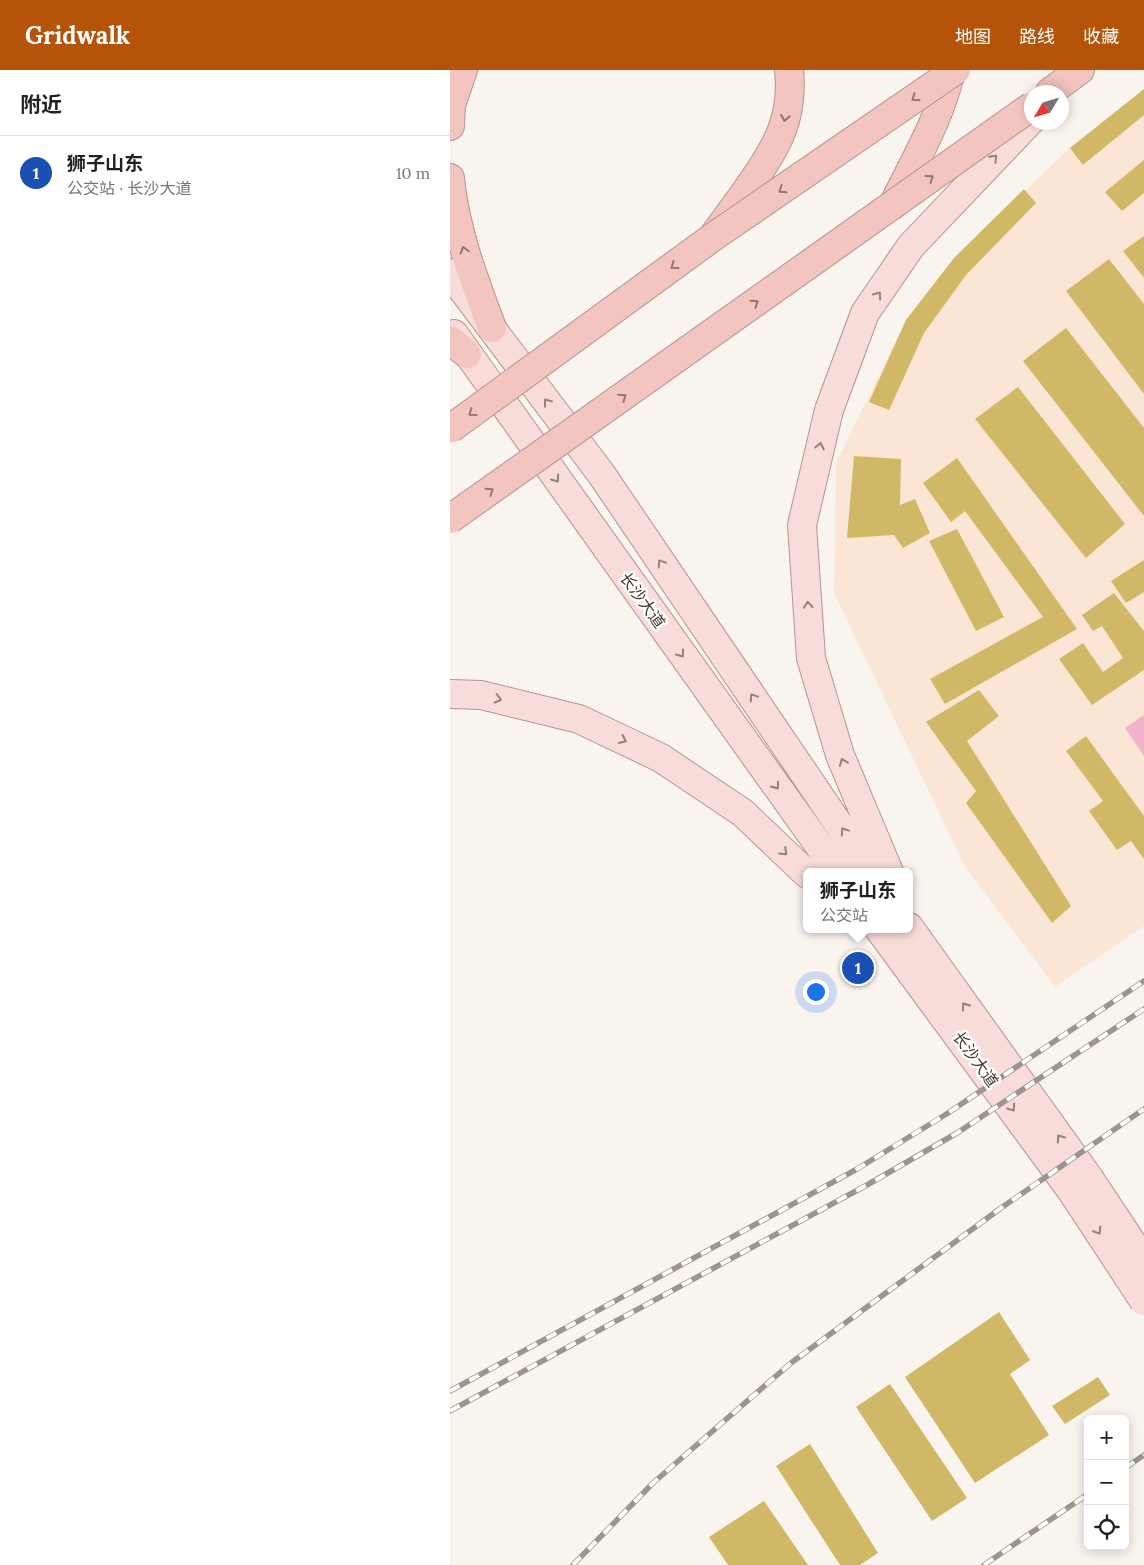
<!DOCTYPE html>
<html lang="zh">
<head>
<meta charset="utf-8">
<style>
	body { margin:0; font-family:Lora,"Noto Sans SC",serif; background:#f6f6f6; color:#202124 }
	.controls { position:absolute; right:15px; bottom:15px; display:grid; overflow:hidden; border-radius:8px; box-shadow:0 2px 12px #0003 }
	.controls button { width:45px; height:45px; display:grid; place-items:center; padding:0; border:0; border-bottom:1px solid #e0e0e0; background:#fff; color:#202124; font:25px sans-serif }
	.compass { position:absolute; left:574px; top:15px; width:45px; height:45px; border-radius:50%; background:#fff; box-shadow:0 2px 12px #0003; rotate:232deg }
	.you { position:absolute; left:365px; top:921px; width:18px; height:18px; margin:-12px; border:4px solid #fff; border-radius:50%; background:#1a73e8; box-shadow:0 0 0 8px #1a73e833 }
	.badge { display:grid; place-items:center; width:32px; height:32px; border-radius:50%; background:#b45309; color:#fff; font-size:16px; font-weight:700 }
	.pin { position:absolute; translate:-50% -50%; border:2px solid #fff; box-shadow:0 1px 5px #0006 }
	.popup { position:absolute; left:353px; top:798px; width:110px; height:65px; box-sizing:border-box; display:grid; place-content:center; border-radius:8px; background:#fff; filter:drop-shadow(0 1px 4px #0005); font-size:16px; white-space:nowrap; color:#757577 }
	.popup b { font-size:19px; color:#202124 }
	.popup::after { content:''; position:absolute; left:50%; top:100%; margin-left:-10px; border:10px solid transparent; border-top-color:#fff }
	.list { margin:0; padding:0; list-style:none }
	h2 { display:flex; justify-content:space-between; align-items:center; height:65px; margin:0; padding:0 20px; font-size:21px }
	h2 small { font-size:16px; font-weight:400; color:#757577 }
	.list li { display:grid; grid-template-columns:32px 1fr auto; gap:15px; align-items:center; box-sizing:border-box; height:75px; padding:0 20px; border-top:1px solid #e0e0e0 }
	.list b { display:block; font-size:19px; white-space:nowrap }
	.list p { margin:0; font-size:16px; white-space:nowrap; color:#757577 }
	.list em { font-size:16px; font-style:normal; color:#757577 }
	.icon { flex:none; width:28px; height:28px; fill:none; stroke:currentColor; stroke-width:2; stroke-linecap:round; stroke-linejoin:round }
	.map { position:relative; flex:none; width:694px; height:1495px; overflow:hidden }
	header { display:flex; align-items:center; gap:30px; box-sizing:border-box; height:70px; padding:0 25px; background:#b45309; color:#fff }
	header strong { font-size:24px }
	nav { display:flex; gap:28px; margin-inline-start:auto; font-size:18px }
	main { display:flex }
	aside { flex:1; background:#fff }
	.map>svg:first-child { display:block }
	.built { fill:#fbe5d4 }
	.green { fill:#f4b3cd }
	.building { fill:#d1b866 }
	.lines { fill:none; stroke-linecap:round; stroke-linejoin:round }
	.primary-casing { stroke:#b5938d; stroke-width:30 }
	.highway-casing { stroke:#b5938d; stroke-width:30 }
	.primary { stroke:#f7dcd9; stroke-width:28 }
	.highway { stroke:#f2c5c0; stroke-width:28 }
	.rail-casing { stroke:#9d948d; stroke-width:5.5 }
	.rail { stroke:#fff; stroke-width:4; stroke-dasharray:11; stroke-linecap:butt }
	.primary-bridge-casing { stroke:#b5938d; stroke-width:30; stroke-linecap:butt }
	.highway-bridge-casing { stroke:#b5938d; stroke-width:30; stroke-linecap:butt }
	.primary-bridge { stroke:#f7dcd9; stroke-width:28 }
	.highway-bridge { stroke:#f2c5c0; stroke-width:28 }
	.oneway { stroke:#927770 }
	.oneway2 { stroke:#94817b }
	.labels { text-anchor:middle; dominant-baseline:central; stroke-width:5; stroke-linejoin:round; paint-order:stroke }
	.street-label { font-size:16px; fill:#43372e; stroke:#fff }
</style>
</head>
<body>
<header>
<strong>Gridwalk</strong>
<nav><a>地图</a><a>路线</a><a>收藏</a></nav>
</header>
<main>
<aside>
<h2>附近<small></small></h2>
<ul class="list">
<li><span class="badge" style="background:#1a4fb4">1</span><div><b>狮子山东</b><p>公交站 · 长沙大道</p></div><em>10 m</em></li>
</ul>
</aside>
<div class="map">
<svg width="694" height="1495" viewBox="0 0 694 1495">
	<rect width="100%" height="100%" fill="#faf4ef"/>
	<path class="built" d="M694,20v836l-89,61 -90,-120 -131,-274 2,-130 70,-143 48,-62 116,-110z"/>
	<path class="green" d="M694,645v41l-19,-28z"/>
	<path class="building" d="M694,19v26l-61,50 -13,-17z
		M694,90v33l-22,18 -17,-19z
		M574,119l12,14 -70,72 -42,58 -35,77 -20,-8 37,-82 48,-62z
		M694,166v42l-21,-27z
		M659,189l35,45v90l-78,-103z
		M616,258l78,100v88l-121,-155z
		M568,317l107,137 -39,34 -111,-139z
		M404,386l47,3 -1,46 15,-6 15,34 -27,15 -9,-13 -47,3z
		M507,388l120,171 -132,75 -15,-25 113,-62 -78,-106 -14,11 -28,-39z
		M507,459l47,88 -28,14 -47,-90z
		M694,490v32l-18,11 -15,-22z
		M664,523l30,38v39l-52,35 -33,-46 24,-16 20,29 20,-14 -21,-32 -9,5 -11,-16z
		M529,620l20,26 -32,25 104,165 -19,17 -86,-120 10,-12 -50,-69z
		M636,666l58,80v43l-13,-18 -14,9 -28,-39 14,-10 -37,-50z
		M549,1242l31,48 -20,14 39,61 -74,48 -70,-106z
		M648,1307l12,18 -45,29 -13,-18z
		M440,1314l77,114 -35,23 -76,-114z
		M360,1374l68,109 -18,12h-20l-64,-99z
		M314,1431l44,64h-80l-19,-28z"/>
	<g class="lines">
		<defs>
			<path id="primary" d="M0,203l152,202 269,397
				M4,264l384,538
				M0,624l31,1 98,24 82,39 82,55 64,61
				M439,802l-49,-117 -29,-97 -9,-133 27,-115 36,-97 46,-67 121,-127
				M459,857l180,251
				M429,859l192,261"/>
			<path id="highway" d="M600,22l30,-22
				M0,56l1,-21 12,-35
				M0,108c5,53 24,101 42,150
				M443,135c21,-43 48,-88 58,-135
				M264,165c20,-28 59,-77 69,-108 6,-17 8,-39 6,-57
				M0,270l17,14"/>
		</defs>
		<use href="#primary" class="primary-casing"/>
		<use href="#highway" class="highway-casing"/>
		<use href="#primary" class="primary"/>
		<use href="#highway" class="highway"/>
		<defs>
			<path id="rail" d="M0,1321l407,-222 88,-54 199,-134
				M0,1341l417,-226 90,-52 187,-124
				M675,1398l19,-13
				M123,1495l80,-82 138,-120 210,-155 143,-99
				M534,1495l104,-71"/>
		</defs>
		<use href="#rail" class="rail-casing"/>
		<use href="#rail" class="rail"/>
		<defs>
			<path id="primary-bridge" d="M639,1108l55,83
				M621,1120l73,111"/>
			<path id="highway-bridge" d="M0,359l263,-192 243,-167
				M0,449l582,-413"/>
		</defs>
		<use href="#primary-bridge" class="primary-bridge-casing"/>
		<use href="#highway-bridge" class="highway-bridge-casing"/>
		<use href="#primary-bridge" class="primary-bridge"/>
		<use href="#highway-bridge" class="highway-bridge"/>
	</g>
	<defs><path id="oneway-chevron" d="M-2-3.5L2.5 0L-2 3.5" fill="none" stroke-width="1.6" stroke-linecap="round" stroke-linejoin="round" transform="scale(1.25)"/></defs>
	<g class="oneway">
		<use href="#oneway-chevron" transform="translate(465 28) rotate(145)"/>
		<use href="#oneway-chevron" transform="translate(335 48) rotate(99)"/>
		<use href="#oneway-chevron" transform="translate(480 108) rotate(-36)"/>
		<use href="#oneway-chevron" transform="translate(332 120) rotate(145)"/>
		<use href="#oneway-chevron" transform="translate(14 180) rotate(-106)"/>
		<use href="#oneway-chevron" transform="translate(224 196) rotate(144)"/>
		<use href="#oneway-chevron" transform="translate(305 233) rotate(-35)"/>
		<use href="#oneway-chevron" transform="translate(173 327) rotate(-35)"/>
		<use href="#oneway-chevron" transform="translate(22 343) rotate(144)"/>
		<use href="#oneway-chevron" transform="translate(40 421) rotate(-35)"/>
	</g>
	<g class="oneway2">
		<use href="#oneway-chevron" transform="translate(544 88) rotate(-47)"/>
		<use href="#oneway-chevron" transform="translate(428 225) rotate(-55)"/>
		<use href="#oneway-chevron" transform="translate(97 332) rotate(-127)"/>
		<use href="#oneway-chevron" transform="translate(370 376) rotate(-77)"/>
		<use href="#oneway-chevron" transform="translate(106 409) rotate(54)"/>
		<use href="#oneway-chevron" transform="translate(211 493) rotate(-124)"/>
		<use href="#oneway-chevron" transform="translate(358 535) rotate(-94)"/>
		<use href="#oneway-chevron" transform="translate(231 584) rotate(54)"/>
		<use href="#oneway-chevron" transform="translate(303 627) rotate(-124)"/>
		<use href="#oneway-chevron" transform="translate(48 629) rotate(14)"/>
		<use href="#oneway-chevron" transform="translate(173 670) rotate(25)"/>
		<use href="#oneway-chevron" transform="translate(393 692) rotate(-112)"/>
		<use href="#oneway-chevron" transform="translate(326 716) rotate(54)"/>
		<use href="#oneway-chevron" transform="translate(394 761) rotate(-124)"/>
		<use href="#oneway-chevron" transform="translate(334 782) rotate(44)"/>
		<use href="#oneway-chevron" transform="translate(515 936) rotate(-126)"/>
		<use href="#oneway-chevron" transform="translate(562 1038) rotate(54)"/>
		<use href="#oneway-chevron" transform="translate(610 1068) rotate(-126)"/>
		<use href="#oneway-chevron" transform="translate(648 1161) rotate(57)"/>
	</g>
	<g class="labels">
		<g class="street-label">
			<text transform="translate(193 530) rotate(54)">长沙大道</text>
			<text transform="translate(526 989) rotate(54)">长沙大道</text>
		</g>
	</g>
</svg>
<div class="controls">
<button>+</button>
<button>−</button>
<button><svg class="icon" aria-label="locate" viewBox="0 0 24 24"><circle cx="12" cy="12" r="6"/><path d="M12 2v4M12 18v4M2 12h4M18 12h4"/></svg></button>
</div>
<svg class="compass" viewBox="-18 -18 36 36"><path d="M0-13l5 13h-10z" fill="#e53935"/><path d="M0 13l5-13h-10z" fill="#757577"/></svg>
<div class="you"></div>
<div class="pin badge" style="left:408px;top:898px;background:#1a4fb4">1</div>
<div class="popup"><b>狮子山东</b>公交站</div>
</div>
</main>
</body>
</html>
